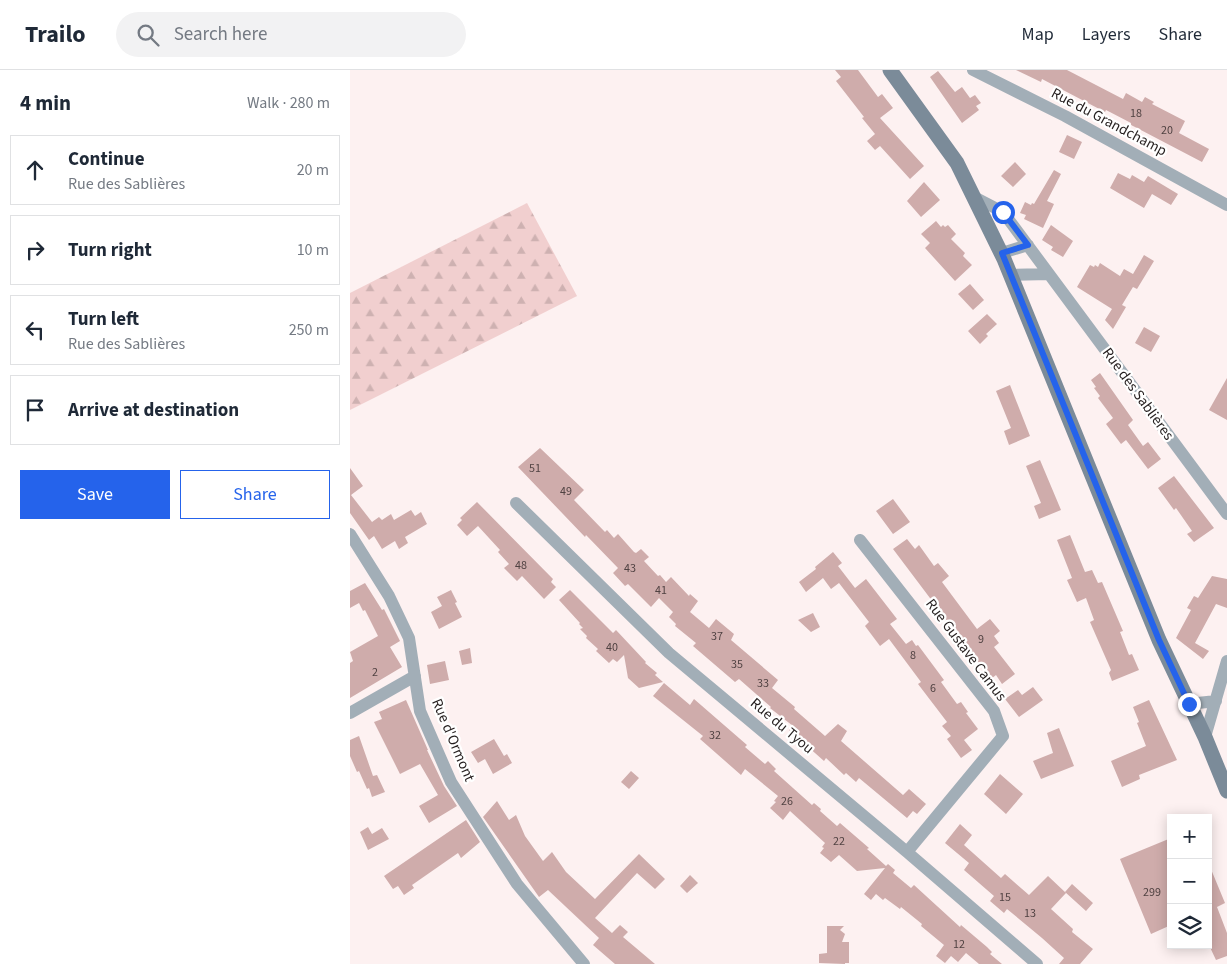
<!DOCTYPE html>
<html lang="en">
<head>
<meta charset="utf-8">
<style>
	body { margin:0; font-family:"Source Sans 3",sans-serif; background:#f2f2f3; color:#1f2937 }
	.controls { position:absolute; right:15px; bottom:15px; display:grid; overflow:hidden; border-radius:0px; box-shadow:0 2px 12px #0003 }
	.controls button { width:45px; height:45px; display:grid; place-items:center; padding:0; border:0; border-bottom:1px solid #e0e1e3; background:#fff; color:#1f2937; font:25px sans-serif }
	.stop { position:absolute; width:15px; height:15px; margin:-11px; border:4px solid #2563eb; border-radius:50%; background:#fff }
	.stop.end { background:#2563eb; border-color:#fff; box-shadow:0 1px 5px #0008 }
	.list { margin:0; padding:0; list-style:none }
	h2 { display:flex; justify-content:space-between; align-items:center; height:65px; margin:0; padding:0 20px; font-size:21px }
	h2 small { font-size:16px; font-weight:400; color:#747a83 }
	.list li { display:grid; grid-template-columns:32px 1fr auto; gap:15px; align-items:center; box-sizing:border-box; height:70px; margin:0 10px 10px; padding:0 10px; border:1px solid #e0e1e3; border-radius:0px }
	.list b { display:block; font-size:19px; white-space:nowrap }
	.list p { margin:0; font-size:16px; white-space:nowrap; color:#747a83 }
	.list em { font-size:16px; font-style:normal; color:#747a83 }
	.actions { display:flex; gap:10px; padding:15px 20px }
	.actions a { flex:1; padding:11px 0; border:1px solid #2563eb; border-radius:0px; text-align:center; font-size:18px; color:#2563eb }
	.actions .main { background:#2563eb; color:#fff }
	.icon { flex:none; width:28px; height:28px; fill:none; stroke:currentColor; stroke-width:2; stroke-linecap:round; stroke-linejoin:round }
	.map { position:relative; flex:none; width:877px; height:894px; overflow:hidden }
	header { display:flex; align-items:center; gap:30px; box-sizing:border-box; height:70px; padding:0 25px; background:#fff; border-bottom:1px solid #e0e1e3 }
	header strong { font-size:24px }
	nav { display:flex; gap:28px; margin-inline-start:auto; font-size:18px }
	.search { width:350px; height:45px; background:#f2f2f3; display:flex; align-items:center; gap:12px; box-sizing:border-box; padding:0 18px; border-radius:28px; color:#747a83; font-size:19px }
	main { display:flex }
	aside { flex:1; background:#fff }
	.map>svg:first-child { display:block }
	.forest { fill:url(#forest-firs) }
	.building { fill:#cfacab }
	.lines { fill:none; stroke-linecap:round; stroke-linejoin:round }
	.street { stroke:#a2aeb7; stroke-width:12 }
	.secondary { stroke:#7b8b99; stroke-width:15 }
	.route { stroke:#2563eb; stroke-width:6 }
	.labels { text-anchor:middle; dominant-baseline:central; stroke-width:4.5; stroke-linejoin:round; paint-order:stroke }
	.number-label { font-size:12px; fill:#504242 }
	.street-label { font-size:15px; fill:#251f1f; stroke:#fff }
</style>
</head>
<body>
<header>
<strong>Trailo</strong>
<div class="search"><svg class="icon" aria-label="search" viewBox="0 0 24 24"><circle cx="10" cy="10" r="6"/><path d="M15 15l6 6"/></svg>Search here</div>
<nav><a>Map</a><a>Layers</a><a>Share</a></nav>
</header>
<main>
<aside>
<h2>4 min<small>Walk · 280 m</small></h2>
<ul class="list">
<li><svg class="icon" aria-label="ahead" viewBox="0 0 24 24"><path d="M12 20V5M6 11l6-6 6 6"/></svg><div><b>Continue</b><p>Rue des Sablières</p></div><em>20 m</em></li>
<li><svg class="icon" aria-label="right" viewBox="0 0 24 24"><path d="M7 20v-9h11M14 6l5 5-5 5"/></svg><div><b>Turn right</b></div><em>10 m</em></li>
<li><svg class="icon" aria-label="left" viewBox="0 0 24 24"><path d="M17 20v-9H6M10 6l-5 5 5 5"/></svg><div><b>Turn left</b><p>Rue des Sablières</p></div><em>250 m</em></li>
<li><svg class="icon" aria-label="arrive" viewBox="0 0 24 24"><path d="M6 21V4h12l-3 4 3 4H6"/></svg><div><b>Arrive at destination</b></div></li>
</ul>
<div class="actions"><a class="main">Save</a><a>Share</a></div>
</aside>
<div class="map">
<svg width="877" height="894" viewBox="0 0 877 894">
	<defs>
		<pattern id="forest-firs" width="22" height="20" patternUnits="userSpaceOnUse" patternTransform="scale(1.25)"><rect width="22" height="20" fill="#f1cfcf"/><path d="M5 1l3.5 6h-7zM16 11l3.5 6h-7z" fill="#ceb1b1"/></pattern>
	</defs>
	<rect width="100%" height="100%" fill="#fdf1f1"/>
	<path class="forest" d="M177,133l50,93 -227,114v-117z"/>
	<path class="building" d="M485,0h23l20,27 4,-3 11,14 -13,10 44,48 -14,13 -30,-33 -5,4 -8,-9 8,-7 -13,-16 2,-1 -28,-36 5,-4z
		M666,0h51l56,29 3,-6 16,9 3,-5 9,5 -2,2 33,17 -6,12 30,16 -7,13 -65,-34 -6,-3v-2l-25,-13 -1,2 -63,-33 -1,3z
		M588,1l17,21 7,-5 8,11 5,-3 6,8 -5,3 3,4 -17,13 -32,-46z
		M717,65l15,7 -8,17 -15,-7z
		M665,92l11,12 -13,13 -12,-11z
		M704,100l7,4 -14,27 7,3 -11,24 -19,-9 2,-4 -6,-2 5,-11 6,3 1,-2 2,1z
		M768,103l12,6 2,-4 12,7 4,-6 30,18 -7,11 -19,-11 -8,14 -34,-20z
		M574,112l16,18 -19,17 -14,-16z
		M586,151l5,6 2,-2 2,2 3,-2 8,9 -5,5 14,14 -2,3 9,9 -17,16 -30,-33 5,-5 -9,-9z
		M701,155l22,16 -10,16 -12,-7 2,-3 -11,-7z
		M794,185l10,6 -17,28 -4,-2 -11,18 4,2 -13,22 -8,-9 7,-11 -35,-22 13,-22 4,2 1,-2 3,2 2,-4 20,13 4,-7 9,5z
		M620,214l14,16 -11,10 -15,-16z
		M637,244l10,10 -11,10 2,2 -8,8 -12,-13z
		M794,257l16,9 -9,16 -16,-9z
		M750,303l33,47 -5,5 15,21 5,-4 13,17 -13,10 -22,-29 -5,4 -15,-20 7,-6 -15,-20 2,-2 -6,-8 2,-1 -5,-7z
		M877,308v42l-18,-10z
		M660,315l20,51 -21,9 -5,-14 7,-3 -15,-37z
		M190,378l44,42 -10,10 31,32 2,-2 7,8 4,-4 16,18 2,1 5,-4 8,8 -5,4 14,15 2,-1 6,7 5,-5 18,19 1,-2 8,7 -8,11 19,16 7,-9 18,15 -3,6 47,40 -6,8 23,19 -1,2 31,27 13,-12 9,7 -6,10 62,54 6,-6 17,15 -9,10 -4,-3 -6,7 -48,-40 -3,4 -10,-9 -2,2 -18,-17 -2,3 -35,-31 4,-4 -23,-18 1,-1 -32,-28 -4,3 -42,-36 3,-3 -21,-17 1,-2 -7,-7 4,-5 -14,-14 -8,9 -23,-23 -3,2 -12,-13 5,-5 -32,-33 -1,2 -67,-70z
		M690,390l21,50 -22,9 -5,-13 7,-3 -15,-37z
		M0,398l13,18 -12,9 21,27 7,-5 3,3 9,-6 3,6 17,-10 4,6 6,-4 6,12 -22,13 3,6 -9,6 -4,-8 -13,8 -8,-13 -5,4 -19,-27z
		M824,406l40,52 -20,14 -7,-8 5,-3 -16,-23 -2,2 -16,-22z
		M543,429l17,23 -17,12 -17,-23z
		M127,432l76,77 -2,3 5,5 -12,12 -22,-23 -5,5 -13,-13 5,-4 -11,-12 2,-2 -22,-24 -11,10 -10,-11 5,-5 -2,-2z
		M720,465l15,37 7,-2 6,13 4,-1 21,49 -3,1 9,23 3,-1 7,16 -27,11 -3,-8 2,-3 -21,-48 4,-2 -8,-22 -9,4 -10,-22 5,-2 -15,-38z
		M557,469l8,10 4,-4 15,21 4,-3 11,13 -7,6 35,47 13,-10 10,12 -6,5 5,7 -5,4 21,27 -13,10 -6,-9 -5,4 -98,-130z
		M483,482l9,11 -4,3 17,22 11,-9 31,40 -7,5 16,20 6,-4 4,6 2,-1 26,35 -3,2 16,22 4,-2 7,10 -2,1 12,16 -14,11 8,10 -11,8 -14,-19 4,-3 -9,-10 5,-4 -29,-38 3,-2 -32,-43 -9,7 -15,-20 4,-4 -30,-39 -8,6 -8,-11 -17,14 -7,-10 17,-13 -1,-2z
		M862,506l15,3v29l-11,-4 -21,39 14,8 -6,8 -27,-21 15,-28 -4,-2 7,-12 4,2z
		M15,513l17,27 2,-1 16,32 -10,6 12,20 -52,31v-35l3,-2 -3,-9 28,-16 -13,-26 -2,1 -4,-8 -9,5v-17z
		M101,520l6,12 -2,1 7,14 -23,12 -8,-17 11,-6 -5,-9z
		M220,520l43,43 3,-3 30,32 -1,1 12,10 -2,2 8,7 -24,6 -11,-10 -4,-23 -7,7 -4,-3 -4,4 -13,-12 2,-2 -12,-11 1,-2 -7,-7 3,-1 -4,-4 1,-1 -21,-23z
		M463,543l7,14 -9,5 -13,-12z
		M120,578l2,15 -10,2 -3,-14z
		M95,591l4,19 -19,4 -3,-19z
		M314,613l26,22 4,-6 53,46 -2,2 20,17 3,-3 8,8 -2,2 38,34 2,-2 7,6 -1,2 17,15 3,-3 29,25 -2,1 19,17 2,-2 7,6 -2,3 18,15 3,-3 46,42 1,-2 26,22 5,5 -2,2 12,10h-23l-13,-11 -8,9 -7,-6 -6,7 -9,-7 8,-11 -23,-19 1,-2 -21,-17 -1,2 -15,-11 -2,2 -7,-6 -5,6 -7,-6 21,-26 -28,3 -18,-16 -8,7 -11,-9 4,-5 -2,-1 3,-4 -35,-32 -7,9 -13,-12 6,-6 -2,-1 4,-5 -33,-27 -4,6 -41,-36 3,-3 -50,-40z
		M683,617l10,13 -24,17 -14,-18 13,-9 4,5z
		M56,630l22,50h-1l17,36 13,20 -28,17 -10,-17 19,-11 -18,-31 -20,10 -26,-52 8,-3 -3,-7z
		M799,630l28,60 -38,15 1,4 -18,8 -11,-26 35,-15 -9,-23 2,-1 -6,-15z
		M709,658l15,38 -33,13 -8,-18 20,-8 -6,-20z
		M9,666l14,40 4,-1 8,17 -13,5 -3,-9 -2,1 -8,-18 -2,1 -7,-16v-16z
		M144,669l10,17 3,-2 5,9 -19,11 -8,-15 -7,4 -7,-11z
		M281,701l8,7 -10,11 -8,-7z
		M650,704l23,20 -17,20 -22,-20z
		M147,731l12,19 7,-5 9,21 18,25 9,-9 14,20 29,27 44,-45 26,25 -10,10 -18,-16 -42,45 17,15 8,-8 8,7 -5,5 32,27h-40l-22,-19 6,-7 -51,-48 -9,7 -56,-80z
		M116,750l14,22 -19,16 -3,-5 -46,32 2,3 -10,7 -6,-9 -5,3 -9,-13z
		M610,754l12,11 -8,10 37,33 4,-4 24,21 19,-19 18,17 -15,16 22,20 -1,3 21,17 -13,15h-21l5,-6 -22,-20 -35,-29 -3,4 -14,-12 4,-5 -30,-26 5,-7 -24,-20z
		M18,757l4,7 10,-6 7,11 -21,11 -8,-18z
		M821,768v87l-20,9 -31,-75z
		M858,792l17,41 -8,4 10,26v23l-11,4 -8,-17z
		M340,805l8,8 -11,10 -7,-7z
		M722,814l21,19 -7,8 -21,-19z
		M477,856h17l-4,4 5,4 -3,8h7v21h-4v1l-26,-1v-9l8,-1z"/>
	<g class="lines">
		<path class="street" d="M623,0l92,46 162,89
			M624,127l29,15 224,302
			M652,183l26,-8
			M661,205l38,-1
			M166,433l153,150 238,199 130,112
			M0,464l39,62 20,42 11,73 31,71 66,102 67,80
			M510,470l134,171 9,25 -96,116
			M839,634l27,-3
			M0,643l65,-37
			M855,667l22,-76"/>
		<path class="secondary" d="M540,0l67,93 47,96 155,381 46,97 22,54"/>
	</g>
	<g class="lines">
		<path class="route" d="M653,142l25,33 -26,8 157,387 30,64"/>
	</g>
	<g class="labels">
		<g class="number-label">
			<text x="786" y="43">18</text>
			<text x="817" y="60">20</text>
			<text x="185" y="398">51</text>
			<text x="216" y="421">49</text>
			<text x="171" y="495">48</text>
			<text x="280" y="498">43</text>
			<text x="311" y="520">41</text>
			<text x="367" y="566">37</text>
			<text x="631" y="569">9</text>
			<text x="262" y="577">40</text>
			<text x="563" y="585">8</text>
			<text x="387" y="594">35</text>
			<text x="25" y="602">2</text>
			<text x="413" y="613">33</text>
			<text x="583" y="618">6</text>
			<text x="365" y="665">32</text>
			<text x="437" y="731">26</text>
			<text x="489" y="771">22</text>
			<text x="802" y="822">299</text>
			<text x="655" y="827">15</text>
			<text x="680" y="843">13</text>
			<text x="609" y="874">12</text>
		</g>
		<g class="street-label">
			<text transform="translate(759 52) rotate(28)">Rue du Grandchamp</text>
			<text transform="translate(788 324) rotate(54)">Rue des Sablières</text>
			<text transform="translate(616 580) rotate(53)">Rue Gustave Camus</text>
			<text transform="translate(432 656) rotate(40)">Rue du Tyou</text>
			<text transform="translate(103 670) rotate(67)">Rue d'Ormont</text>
		</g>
	</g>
</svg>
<div class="controls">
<button>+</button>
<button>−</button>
<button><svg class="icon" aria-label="layers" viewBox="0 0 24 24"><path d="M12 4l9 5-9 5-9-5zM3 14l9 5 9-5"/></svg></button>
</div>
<div class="stop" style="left:653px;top:142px"></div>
<div class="stop end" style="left:839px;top:634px"></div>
</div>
</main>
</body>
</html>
